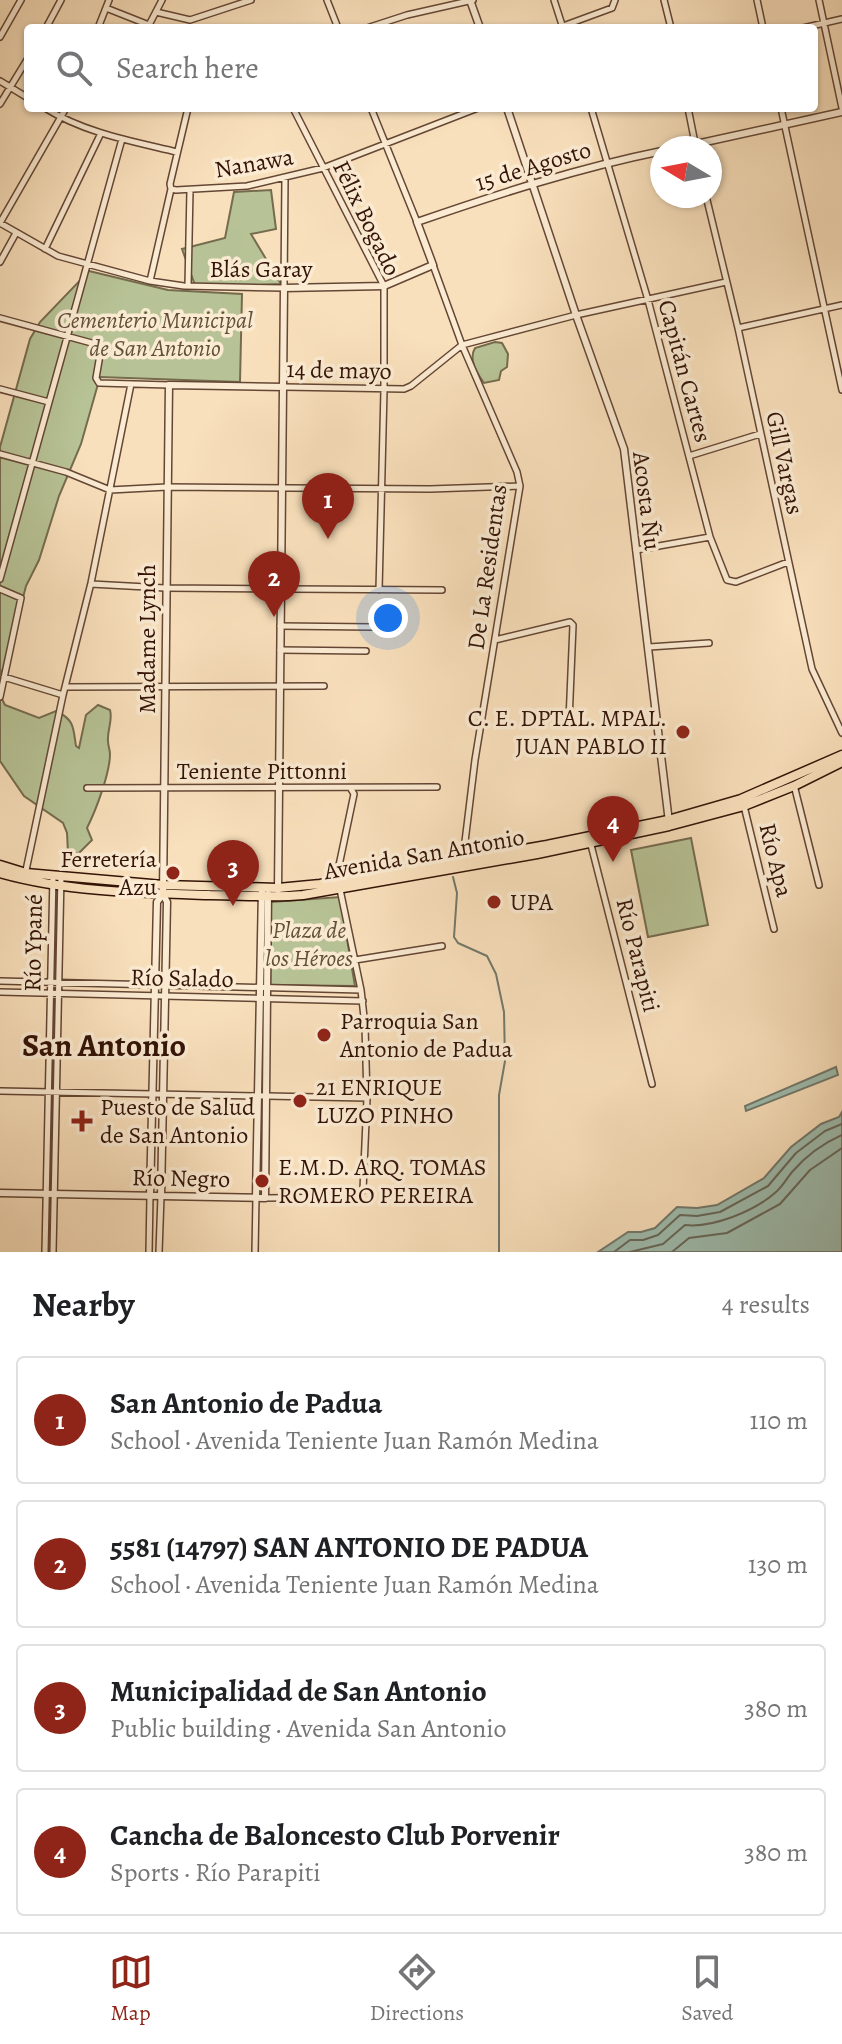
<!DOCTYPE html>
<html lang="en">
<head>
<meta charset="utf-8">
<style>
	body { margin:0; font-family:Alegreya,serif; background:#f6f6f6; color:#202124 }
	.compass { position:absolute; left:650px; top:136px; width:72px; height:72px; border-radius:50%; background:#fff; box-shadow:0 2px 6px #0004; rotate:280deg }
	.you { position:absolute; left:388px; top:618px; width:28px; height:28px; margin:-20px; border:6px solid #fff; border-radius:50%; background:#1a73e8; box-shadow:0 0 0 12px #1a73e833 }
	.badge { display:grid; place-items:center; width:52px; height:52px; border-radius:50%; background:#8f2418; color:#fff; font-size:26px; font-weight:700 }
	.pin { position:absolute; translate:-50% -66px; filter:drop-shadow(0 2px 4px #0008) }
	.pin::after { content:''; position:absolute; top:42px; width:28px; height:24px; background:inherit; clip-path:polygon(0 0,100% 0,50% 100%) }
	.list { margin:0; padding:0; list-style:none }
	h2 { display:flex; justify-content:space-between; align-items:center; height:104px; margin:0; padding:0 32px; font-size:34px }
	h2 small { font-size:26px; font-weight:400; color:#757577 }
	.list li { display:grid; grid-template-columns:52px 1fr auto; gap:24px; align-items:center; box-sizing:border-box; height:128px; margin:0 16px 16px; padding:0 16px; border:2px solid #e0e0e0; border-radius:8px }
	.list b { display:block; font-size:30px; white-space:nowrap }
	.list p { margin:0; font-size:26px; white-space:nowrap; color:#757577 }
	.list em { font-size:26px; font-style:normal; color:#757577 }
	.icon { flex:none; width:44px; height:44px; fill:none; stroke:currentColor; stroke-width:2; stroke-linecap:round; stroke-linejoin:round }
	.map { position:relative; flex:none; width:842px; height:1252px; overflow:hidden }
	.search { position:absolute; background:#fff; box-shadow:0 2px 6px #0004; left:24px; right:24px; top:24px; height:88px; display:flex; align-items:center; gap:20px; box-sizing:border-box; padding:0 28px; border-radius:8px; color:#757577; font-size:30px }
	.sheet { height:680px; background:#fff }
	nav { display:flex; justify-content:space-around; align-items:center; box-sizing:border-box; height:112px; border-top:2px solid #e0e0e0; background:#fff; font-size:22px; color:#757577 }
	nav a { display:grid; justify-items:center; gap:4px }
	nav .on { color:#8f2418 }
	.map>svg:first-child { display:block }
	.green { fill:#b7c396; stroke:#756b4e; stroke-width:2 }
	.water { fill:#9ebdaf; stroke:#73796c; stroke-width:2 }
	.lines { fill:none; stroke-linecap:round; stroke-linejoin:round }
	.shore { stroke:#68685b; stroke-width:2 }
	.stream { stroke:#73796c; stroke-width:2 }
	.minor-casing { stroke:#644634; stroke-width:8 }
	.tertiary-casing { stroke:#644634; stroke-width:9 }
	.primary-casing { stroke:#331307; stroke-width:11 }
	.minor { stroke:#fbebd3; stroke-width:5 }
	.tertiary { stroke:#fbebd3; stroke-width:6 }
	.primary { stroke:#f9e0bc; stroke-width:8 }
	.poi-dot { fill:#8f2418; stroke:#fbebd3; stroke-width:3 }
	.labels { text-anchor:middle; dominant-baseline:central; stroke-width:7; stroke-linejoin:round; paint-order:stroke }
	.street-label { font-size:24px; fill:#331307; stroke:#fbebd3 }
	.park-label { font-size:24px; font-style:italic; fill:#615139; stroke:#fbebd3 }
	.poi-label { font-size:24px; fill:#331307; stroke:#fbebd3; text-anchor:start }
	.district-label { font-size:32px; font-weight:bold; fill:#331307; stroke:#fbebd3 }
</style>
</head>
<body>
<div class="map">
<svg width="842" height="1252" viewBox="0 0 842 1252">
	<rect width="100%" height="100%" fill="#f9e0bc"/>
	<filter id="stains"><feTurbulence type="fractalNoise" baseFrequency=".0025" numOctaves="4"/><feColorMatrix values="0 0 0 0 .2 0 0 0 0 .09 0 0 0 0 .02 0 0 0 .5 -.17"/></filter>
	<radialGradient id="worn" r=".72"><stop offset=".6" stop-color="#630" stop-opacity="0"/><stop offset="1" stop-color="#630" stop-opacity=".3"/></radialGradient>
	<path class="green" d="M271,190l5,39 -25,5 30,50 -85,4 -14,-39 43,-11 9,-46z
		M89,271l79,19 74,4 -2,88 -140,-5 -19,67 -22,52 -20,64 -13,26 -19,74 -7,15v-228l30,-108 10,-17z
		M495,342l7,1 6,11 -1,13 -6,4 -2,9 -15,3c-7,-10 -16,-23 -9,-35z
		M0,695l5,10 34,13 17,-7c19,9 17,17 20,35l3,2 7,-33 12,-10 12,5c3,11 -3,20 -2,31 0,5 2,9 2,13 0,19 -14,56 -23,74l5,12 -13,13h-11l-1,-20 -4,-10 -39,-27 -24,-35z
		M691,838l17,87 -60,12 -17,-87z
		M340,897l15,89 -85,-1 1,-83z"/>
	<path class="water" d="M836,1067l2,8 -92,36 -1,-5z
		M842,1112v140h-244l30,-20h13l14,-4 22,-21 20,1 20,-3 47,-27 27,-31 30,-23 18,-7z"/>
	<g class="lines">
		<path class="shore" d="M614,1252l16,-12h13l15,-5 22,-20 17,1 23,-4 48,-26 28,-33 29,-22 17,-7
			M630,1252l33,-8 22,-19c28,3 70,-14 91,-33 7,-6 11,-14 16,-20 13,-15 32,-29 50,-37
			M672,1252l17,-14 38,-5 53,-29 30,-34 32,-22"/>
		<path class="stream" d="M453,877l4,16 -3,44 4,6 29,13 9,18 8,38 1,49 -6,34v157"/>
		<defs>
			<path id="minor" d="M327,0l11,28
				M554,0l9,28
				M664,0l7,28
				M757,0l6,28
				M819,0l23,108
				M106,8l43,17 13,-25
				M156,12l34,8 61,-20
				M563,26l49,-18 3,-8
				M46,28l15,-28
				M98,28l11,-28
				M367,28l40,-13 66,-15
				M803,28l39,-9
				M0,37l21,-37
				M0,81l28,17
				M0,104l28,-46
				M45,108c40,25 86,33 132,44
				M66,108l-66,115 58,33 92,25 34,5 100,2 1,-110
				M188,108l-18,76 1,5 5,1 71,-4 76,-18 155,-60
				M293,108l91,178v104l-5,200
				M371,108l46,114
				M591,108l57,192 62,237 17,43 9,2 52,-20
				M688,108l8,40
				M781,108l61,282
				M706,196l32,132 74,341 30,64
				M45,249l56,-116
				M0,262l16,-29
				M433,265l29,80 55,127 3,14 -45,274 -12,98
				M150,281l21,-92
				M188,286l2,-96
				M0,318l99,27 2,4 -5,29 3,5 70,2
				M738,328l104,-23
				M284,387l120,2 7,-3 51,-41 114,-30 150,-33
				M0,389l49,13
				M0,454l66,18 44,18 57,-3 263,2 90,-3
				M689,456l71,-22
				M636,550l74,-13
				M0,579l122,-440
				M91,584l74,4 277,2
				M0,589l21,9 -21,99
				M280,626l91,1
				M495,640l75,-18 3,3 -4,96
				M649,647l60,-4
				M280,650l86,1
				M4,677l59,18
				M65,687l259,-1
				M794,785l25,100
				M87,788l350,-1
				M744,806l30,123
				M590,841l62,243
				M25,875l38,-180 28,-112 40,-199
				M355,960l87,-14
				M0,981l361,9
				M0,992l363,9
				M0,1091l367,7
				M265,1198l93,-1 5,-7 4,-92 -2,-72 -4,-36 -24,-115 17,-81 -3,-5
				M45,1252l8,-377
				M53,1252l8,-376
				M149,1252l1,-56
				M159,1252l2,-56
				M255,1252l1,-55"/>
			<path id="tertiary" d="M470,0l10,28
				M507,108l69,207 48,134 45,373
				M678,148l164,-36
				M278,890l6,-602 100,-2 49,-21 -16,-43c81,-28 161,-54 245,-71
				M0,1193l265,5 3,-304
				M150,1196l7,-294 6,-8
				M161,1196l6,-294 -4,-8 6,-509 115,2
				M256,1197l6,-309"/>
			<path id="primary" d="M0,865l26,8 137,12 115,3 42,-4 227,-39 121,-25 73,-21 101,-44
				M0,873c67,19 140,20 210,22 31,0 62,3 93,0l234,-41 132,-28 75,-20 50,-20 48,-24"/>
		</defs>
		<use href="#minor" class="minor-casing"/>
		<use href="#tertiary" class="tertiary-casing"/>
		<use href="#primary" class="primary-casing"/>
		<use href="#minor" class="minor"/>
		<use href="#tertiary" class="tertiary"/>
		<use href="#primary" class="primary"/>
	</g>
	<g class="poi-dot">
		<circle cx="683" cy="732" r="8"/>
		<circle cx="173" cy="873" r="8"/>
		<circle cx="494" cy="902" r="8"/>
		<circle cx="324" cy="1035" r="8"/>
		<circle cx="300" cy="1101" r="8"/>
		<path d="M78 1109h8v8h8v8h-8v8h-8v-8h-8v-8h8z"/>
		<circle cx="262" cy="1181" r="8"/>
	</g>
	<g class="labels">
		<g class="street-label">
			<text transform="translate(254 163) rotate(-10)">Nanawa</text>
			<text transform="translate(533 166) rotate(-17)">15 de Agosto</text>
			<text transform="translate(367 218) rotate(64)">Félix Bogado</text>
			<text x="261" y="269">Blás Garay</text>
			<text transform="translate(339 370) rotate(1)">14 de mayo</text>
			<text transform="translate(685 371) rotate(75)">Capitán Cartes</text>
			<text transform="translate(785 463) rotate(78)">Gill Vargas</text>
			<text transform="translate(647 501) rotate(83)">Acosta Ñu</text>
			<text transform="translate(487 567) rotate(-82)">De La Residentas</text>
			<text transform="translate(147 639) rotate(-90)">Madame Lynch</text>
			<text x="262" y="771">Teniente Pittonni</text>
			<text transform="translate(424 854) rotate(-10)">Avenida San Antonio</text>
			<text transform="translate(776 860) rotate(76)">Río Apa</text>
			<text transform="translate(33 943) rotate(-89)">Río Ypané</text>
			<text transform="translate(638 955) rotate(76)">Río Parapiti</text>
			<text transform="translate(182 978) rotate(1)">Río Salado</text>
			<text transform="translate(181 1178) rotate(1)">Río Negro</text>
		</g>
		<g class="park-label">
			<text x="155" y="320">Cementerio Municipal<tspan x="155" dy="28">de San Antonio</tspan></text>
			<text x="309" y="930">Plaza de<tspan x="309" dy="28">los Héroes</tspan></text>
		</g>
		<g class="poi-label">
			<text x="667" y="718" text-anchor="end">C. E. DPTAL. MPAL.<tspan x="667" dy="28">JUAN PABLO II</tspan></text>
			<text x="157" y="859" text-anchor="end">Ferretería<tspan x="157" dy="28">Azu</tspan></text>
			<text x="510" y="902">UPA</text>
			<text x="340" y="1021">Parroquia San<tspan x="340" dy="28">Antonio de Padua</tspan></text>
			<text x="316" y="1087">21 ENRIQUE<tspan x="316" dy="28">LUZO PINHO</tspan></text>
			<text x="100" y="1107">Puesto de Salud<tspan x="100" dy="28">de San Antonio</tspan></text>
			<text x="278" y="1167">E.M.D. ARQ. TOMAS<tspan x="278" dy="28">ROMERO PEREIRA</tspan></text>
		</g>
		<g class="district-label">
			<text x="104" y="1045">San Antonio</text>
		</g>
	</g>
	<rect width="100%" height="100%" filter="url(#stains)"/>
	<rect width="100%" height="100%" fill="url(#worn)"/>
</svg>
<svg class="compass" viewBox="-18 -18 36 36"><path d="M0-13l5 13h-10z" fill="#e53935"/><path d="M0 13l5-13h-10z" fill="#757577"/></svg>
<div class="you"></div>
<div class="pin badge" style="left:328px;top:539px">1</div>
<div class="pin badge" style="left:274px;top:617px">2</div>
<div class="pin badge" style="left:233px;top:906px">3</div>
<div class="pin badge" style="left:613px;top:862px">4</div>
<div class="search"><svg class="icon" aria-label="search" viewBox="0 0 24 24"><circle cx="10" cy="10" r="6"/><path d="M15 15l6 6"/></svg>Search here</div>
</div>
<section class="sheet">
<h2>Nearby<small>4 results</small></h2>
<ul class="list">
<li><span class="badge">1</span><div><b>San Antonio de Padua</b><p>School · Avenida Teniente Juan Ramón Medina</p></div><em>110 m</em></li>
<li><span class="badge">2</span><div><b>5581 (14797) SAN ANTONIO DE PADUA</b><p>School · Avenida Teniente Juan Ramón Medina</p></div><em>130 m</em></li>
<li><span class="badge">3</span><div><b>Municipalidad de San Antonio</b><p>Public building · Avenida San Antonio</p></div><em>380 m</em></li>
<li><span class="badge">4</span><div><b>Cancha de Baloncesto Club Porvenir</b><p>Sports · Río Parapiti</p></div><em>380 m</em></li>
</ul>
</section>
<nav>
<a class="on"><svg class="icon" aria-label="map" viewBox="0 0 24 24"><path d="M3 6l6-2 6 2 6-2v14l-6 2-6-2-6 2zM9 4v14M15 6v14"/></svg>Map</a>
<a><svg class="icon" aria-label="directions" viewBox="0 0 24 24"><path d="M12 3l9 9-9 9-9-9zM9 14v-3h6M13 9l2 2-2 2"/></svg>Directions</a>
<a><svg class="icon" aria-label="saved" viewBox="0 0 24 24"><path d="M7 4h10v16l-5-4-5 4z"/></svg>Saved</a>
</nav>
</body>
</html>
